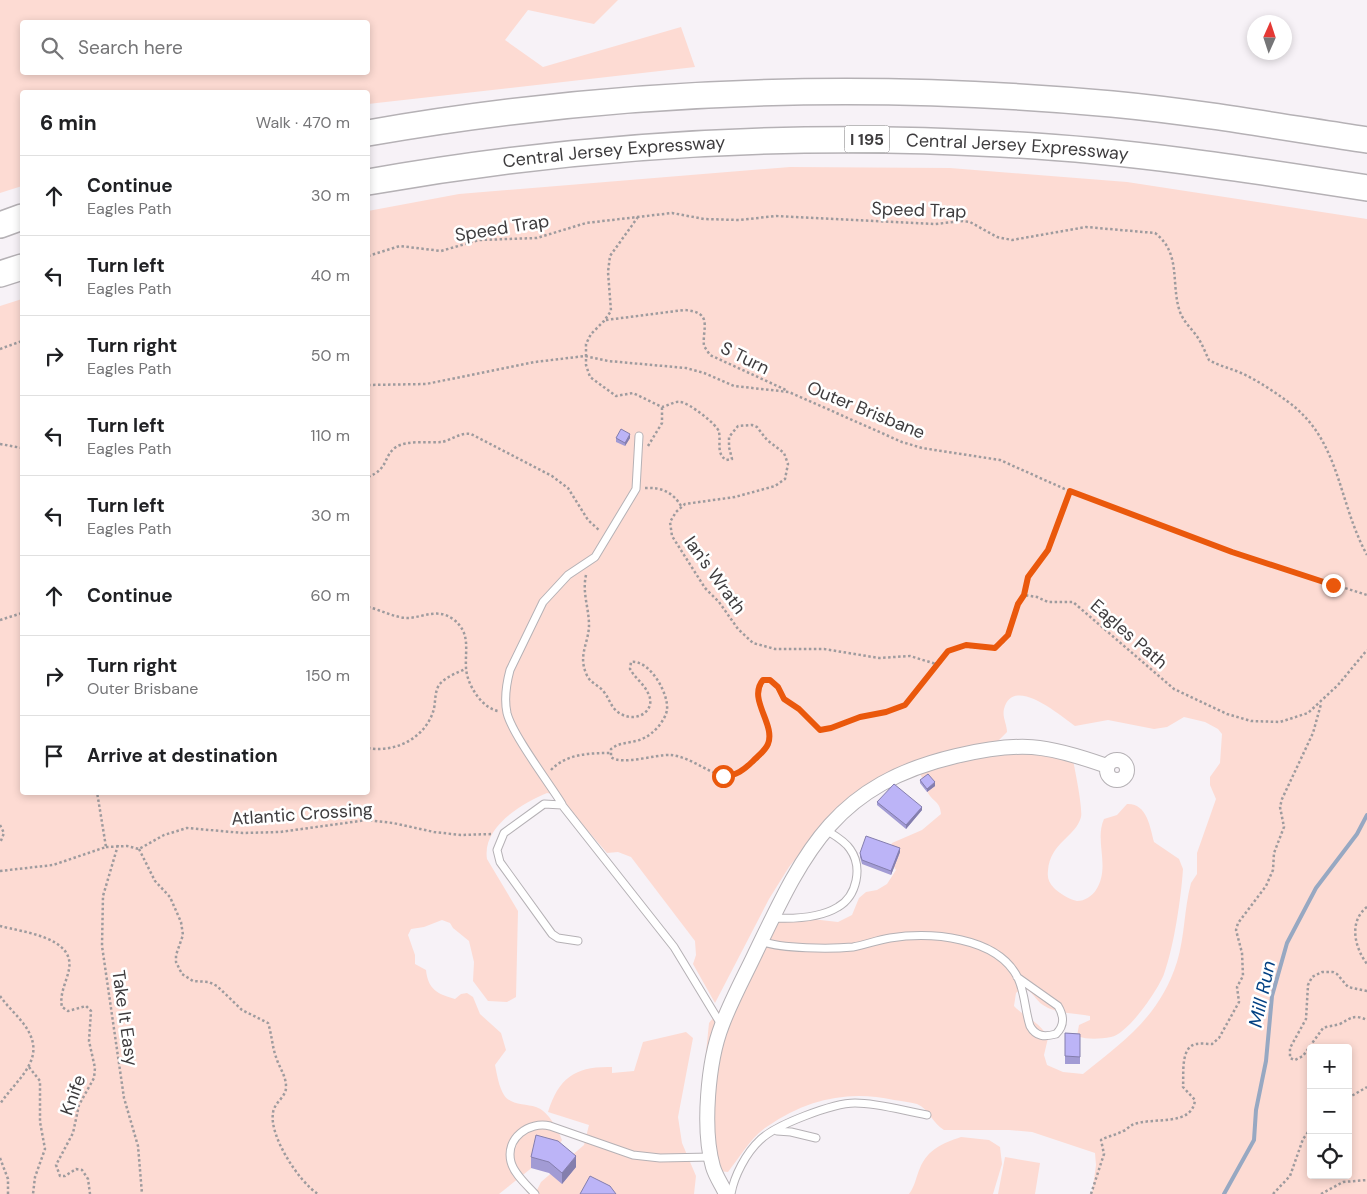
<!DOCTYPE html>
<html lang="en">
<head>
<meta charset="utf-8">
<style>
	body { margin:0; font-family:"DM Sans",sans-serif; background:#f6f6f6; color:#202124 }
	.controls { position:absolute; right:15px; bottom:15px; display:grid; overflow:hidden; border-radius:5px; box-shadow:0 2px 8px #0003 }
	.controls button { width:45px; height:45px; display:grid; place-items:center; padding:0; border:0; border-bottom:1px solid #e0e0e0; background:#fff; color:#202124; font:25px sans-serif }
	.compass { position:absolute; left:1247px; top:15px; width:45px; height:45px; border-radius:50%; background:#fff; box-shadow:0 2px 8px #0003; rotate:3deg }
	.stop { position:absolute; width:15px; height:15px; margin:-11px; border:4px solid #ea580c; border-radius:50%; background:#fff }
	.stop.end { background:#ea580c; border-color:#fff; box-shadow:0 1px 5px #0008 }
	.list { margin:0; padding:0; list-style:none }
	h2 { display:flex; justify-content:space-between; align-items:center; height:65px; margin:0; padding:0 20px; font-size:21px }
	h2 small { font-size:16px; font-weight:400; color:#757577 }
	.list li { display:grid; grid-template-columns:32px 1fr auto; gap:15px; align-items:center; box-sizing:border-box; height:80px; padding:0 20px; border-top:1px solid #e0e0e0 }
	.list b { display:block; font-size:19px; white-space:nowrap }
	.list p { margin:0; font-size:16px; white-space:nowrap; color:#757577 }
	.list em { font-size:16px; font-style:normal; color:#757577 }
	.icon { flex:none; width:28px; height:28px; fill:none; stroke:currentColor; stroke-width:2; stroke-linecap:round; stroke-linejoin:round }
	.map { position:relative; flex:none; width:1367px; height:1194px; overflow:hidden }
	.search { position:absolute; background:#fff; box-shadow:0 2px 8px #0003; left:20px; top:20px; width:350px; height:55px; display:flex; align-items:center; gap:12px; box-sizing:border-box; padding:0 18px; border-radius:5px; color:#757577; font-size:19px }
	.panel { position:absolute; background:#fff; box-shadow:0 2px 8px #0003; left:20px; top:90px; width:350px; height:705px; border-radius:5px }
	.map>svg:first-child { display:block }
	.green { fill:#fddbd3; fill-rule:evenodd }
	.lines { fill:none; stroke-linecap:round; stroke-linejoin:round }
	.stream { stroke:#97a8c2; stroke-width:4 }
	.service-casing { stroke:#b5b1b5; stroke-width:9 }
	.minor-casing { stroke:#b5b1b5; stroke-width:16 }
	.motorway-casing { stroke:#b5b1b5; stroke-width:28 }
	.path { stroke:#9e9b9e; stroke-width:2.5; stroke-dasharray:2.5 2.5; stroke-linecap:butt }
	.service { stroke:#fff; stroke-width:7 }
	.minor { stroke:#fff; stroke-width:14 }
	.motorway { stroke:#fff; stroke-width:25 }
	.wall { fill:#a29bd4 }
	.shaded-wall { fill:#847ead }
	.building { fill:#bcb4f7; stroke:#847ead }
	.route { stroke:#ea580c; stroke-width:6 }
	.labels { text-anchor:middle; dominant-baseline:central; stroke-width:5; stroke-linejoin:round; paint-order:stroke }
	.shield { fill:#fff; stroke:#787678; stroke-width:1 }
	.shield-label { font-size:16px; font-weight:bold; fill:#3e3c3e }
	.street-label { font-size:18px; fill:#3e3c3e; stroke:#fff }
	.water-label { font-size:19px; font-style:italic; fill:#034183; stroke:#fff }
</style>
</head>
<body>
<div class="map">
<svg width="1367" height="1194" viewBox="0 0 1367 1194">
	<rect width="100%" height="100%" fill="#f7f2f7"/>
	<path class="green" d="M0,0h618l-24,24 -66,-14 -23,30 38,27 138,-40 14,40 -327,37v-12h-346v94l-22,7zM22,22h346v50h-346z
		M790,167l160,1 177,14 240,37v975h-275l4,-29 -1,-12 -63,-21 -23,-2h-65c-11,-6 -15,-21 -27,-26 -7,-2 -16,-3 -23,-4 -45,-10 -87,-1 -126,26 -17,11 -28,31 -40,46l-9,-1 -15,-18 -4,-41 9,-89 28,-34 11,-36 9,-7 13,-26 24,-3 44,5 14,-7 7,-17 7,-6 11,-2 10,-6 9,-14c-7,-10 -9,-16 -4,-27l30,-13 19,-16c-1,-14 -9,-12 -14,-23 -4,-7 -2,-11 -8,-18l89,-26 65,13c2,10 10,49 8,57 -5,20 -31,25 -33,54 -1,7 1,12 6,17 5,5 16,12 23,13 8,0 15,-5 19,-11 15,-23 -2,-49 8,-71l13,-4 10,-11c20,-1 23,23 27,38l25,17 4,10c-2,30 -9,77 -19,105 -6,16 -36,60 -53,63 -11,2 -23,3 -34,-1l2,-11 11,-5v-4c-15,-3 -34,-2 -47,-11 -8,-5 -10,-15 -21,-17l-6,5 -2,13c11,12 27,16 34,32l-4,17 3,10 16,7 20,2c41,-33 77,-58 94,-112 8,-26 7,-53 14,-79l6,-9v-21l19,-54 -6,-14v-8l10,-14 2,-29 -4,-5 -13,-7 -21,-5 -17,10 -13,2 -46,-9 -33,6c-13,-9 -62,-52 -71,-17 -2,8 3,15 3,23l-10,10 -81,20 -98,68 -29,37 -20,32 -54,104 -22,-39 3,-9 -1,-14 -64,-84 -13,-5 -11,1 -50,-58 -10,-2c-26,11 -65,34 -60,66l31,52 -2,86 -9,5 -19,-1 -15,-20 1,-19 -5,-21 -16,-13 -3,-5 -8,-3 -18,7 -13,2 -3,6 7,20v9l11,6c2,19 11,24 29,29l6,-5 6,-1 6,4 7,17 21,19 5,17 -11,15c2,10 4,22 9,30 6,10 22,9 32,12 12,4 22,22 26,33l-4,7 -59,47h-499v-888l22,-7v493h346v-581l91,-17zM1311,1048h37v127h-37z
		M686,1032l7,6 -15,79 4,26 14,33 -2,18h-159l6,-12 43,-37 5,-20 -41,-13c11,-35 28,-46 64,-45v6l22,-2 9,-29z
		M961,1137l28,3 11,7 2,17 -9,30h-84c6,-8 7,-17 11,-26 8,-19 23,-25 41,-31z
		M1005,1157l35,6 -5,31h-37z"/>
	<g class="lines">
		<path class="stream" d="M1224,1194l30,-54 2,-30 10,-49 6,-65 15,-53 29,-55 41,-54 10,-19"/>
		<defs>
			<path id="service" d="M562,804c-13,-21 -50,-70 -55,-91 -3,-14 -1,-28 3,-43l33,-68 25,-27 27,-18 41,-68 3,-53
				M773,918c20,1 47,0 65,-11 19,-11 25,-40 12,-58 -5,-8 -16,-14 -24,-19
				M578,941l-20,-3 -6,-4 -52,-72 -3,-12 7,-17 40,-29 18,1 112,142 48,79
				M761,941c20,8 70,8 92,6 12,-2 24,-7 37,-9 40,-6 107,-2 128,40 7,15 7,33 12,48 6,11 15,11 26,8 9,-9 8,-18 2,-28l-41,-29
				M777,1131l14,1 25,6
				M535,1194c-8,-9 -21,-20 -24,-32 -6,-24 18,-41 39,-36l83,29 27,3 51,-1
				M731,1194c3,-18 15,-41 29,-54 15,-15 73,-37 95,-37 24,0 49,8 72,12"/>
			<path id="minor" d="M1107 770a10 10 0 1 1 20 0a10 10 0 1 1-20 0Z
				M726,1194c-4,-9 -10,-17 -13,-27 -11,-38 -5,-106 9,-142 9,-24 21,-46 32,-69 50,-104 79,-171 202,-200 64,-15 89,-12 151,10"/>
			<g id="motorway">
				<path d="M368,133c245,-43 496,-52 744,-29 85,8 170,23 255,36"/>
				<path id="s1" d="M368,182c209,-37 421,-50 633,-38 123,6 245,25 366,44"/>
				<path d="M0,225l22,-8"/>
				<path d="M0,274l22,-7"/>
			</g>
		</defs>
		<use href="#service" class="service-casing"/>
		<use href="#minor" class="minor-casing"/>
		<use href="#motorway" class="motorway-casing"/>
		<path class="path" d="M638,217l-28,39 -2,16 3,39 -7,10 -13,13 -5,10v21l4,12 26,19 17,-3 29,14c6,-1 12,-6 18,-5 8,0 38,23 39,30 2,11 -3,21 7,28l6,-1 -3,-12v-10l9,-11 14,-1 5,2 10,13 17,13 4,11 -3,15 -10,7 -40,11 -50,7 -9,8 -6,10 2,14 33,52 14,14 19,27 15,14 22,6h49l55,9 31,-2 26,8
			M368,256l32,-10 41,5 38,-11 58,-2 49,-15 86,-10 32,6 35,1 37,-4 159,8 28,-3 7,1 27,15 15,3 74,-13 69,6c26,20 16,48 24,76 3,11 11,18 17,26 6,8 9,17 13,25 10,6 21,8 32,13 16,7 32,18 46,28 54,39 50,99 80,154
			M606,320l78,-10c30,2 18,18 20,36l6,9 76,35
			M0,349l22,-8
			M368,385l58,-1 109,-22 50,-6 23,5 78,7 18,5 30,13 55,6 113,50 20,6 78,12 67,30 165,62 135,43
			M0,444l22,4
			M648,446l14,-23v-16
			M368,477c21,-8 15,-21 28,-30 11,-7 33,-4 46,-5 10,-2 18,-10 29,-8l81,42 16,12 20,32 12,11
			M645,488c16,-1 28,4 36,18
			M586,575c-4,18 3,33 3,50 0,17 -11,30 -3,48 3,10 13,12 18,19 7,9 7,18 19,23 15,7 34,-5 25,-22 -4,-9 -13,-15 -18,-24l1,-7c18,-3 38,31 36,48 -1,6 -5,12 -9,17 -19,21 -33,11 -47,22v8c11,9 45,-3 60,-2 21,2 44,23 57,21 14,-1 32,-17 39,-29 12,-21 -21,-47 -4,-67l7,-1 8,8 6,12 15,10 21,20c14,1 27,-8 40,-12 14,-4 32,-3 44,-12 19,-13 25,-40 44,-53 18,-13 41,4 54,-9 14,-12 9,-36 22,-48l13,2 11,5h25l101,87 53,25 24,7 29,1 28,-9 30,-28 29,-35
			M1024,595l4,-18 20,-27 22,-59
			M368,607c13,3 27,11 40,11 16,-1 30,-10 45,1 18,14 12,29 13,49 1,17 16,40 32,43
			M0,620l22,-7
			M368,748c26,5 56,-9 65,-36 3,-8 1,-19 6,-27 6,-8 18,-12 26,-16
			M551,770c15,-16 38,-17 59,-17
			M0,825l4,8 -4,10
			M118,845l-15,51 -1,50 22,152 14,48 4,48
			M106,847l21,-1 12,3 25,-14 23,-7 56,5 37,-1 87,-12 26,3 41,9 27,3 32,-1
			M139,849l16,32 15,16 11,25 2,13 -7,20v7l6,12 11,7 16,1 8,4 25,24 26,13c4,12 4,23 8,34 3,10 10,19 10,29 1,11 -12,16 -13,27 -4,23 26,69 45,81
			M0,871l53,-6 53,-18 -9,-55
			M1367,907c-19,15 -12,41 0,57
			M0,926c22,6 75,11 69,43 -2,12 -10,25 -7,38l6,4 18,-5 5,5 -2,30 6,27 -1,10 -15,27 -6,28 -17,32 4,11h5l11,-7 6,1 6,9 2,15
			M1367,991l-19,-4 -11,-13 -4,-2h-11l-10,5 -4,8 -2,34 -16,29v10l5,2 8,-4 20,-28c5,-2 11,-2 17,-4 11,-6 14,-10 27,-4
			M0,996c7,10 16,18 23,27 27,35 -5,54 -23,81
			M29,1067l11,14v41l5,27 -10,28 -2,17
			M1348,1098l19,-11
			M0,1158l8,21v15
			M1091,1194l13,-40 -3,-14c7,-4 15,-5 22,-9 4,-1 6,-5 9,-6 19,-9 60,3 63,-25l-12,-13c1,-12 -3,-40 13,-43 5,-1 11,0 16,0l7,-6 20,-36 -2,-15 6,-11 -1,-23 -6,-23 2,-7 28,-37 7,-16 1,-17 10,-26 -4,-20 2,-8 31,-66 8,-29
			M1273,1194l17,-18 13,-37 8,-11
			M1321,1194l22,-12 24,-2"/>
		<use href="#service" class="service"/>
		<use href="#minor" class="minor"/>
		<use href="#motorway" class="motorway"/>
	</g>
	<path class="wall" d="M616,438h14l-5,8 -9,-4z
		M920,780l15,6 -8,6 -7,-9z
		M877,802l45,8 -16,19 -29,-24z
		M900,852l-9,23 -29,-11 -2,-7v-4z
		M1065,1033l15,1v30h-15z
		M531,1157l45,10 -14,17 -13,-11 -18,-5z"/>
	<path class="shaded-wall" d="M630,434v4l-5,8v-3z
		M935,782v4l-8,6v-3z
		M922,807v3l-16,19v-4z
		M900,848v4l-9,23v-4z
		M576,1156v11l-14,17v-11z"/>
	<path class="building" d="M621,429l9,5 -5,9 -9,-5z
		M928,774l7,8 -8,7 -7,-9z
		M894,784l28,23 -16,18 -29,-23z
		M866,836l34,12 -9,23 -29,-11 -2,-7z
		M1065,1033l15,1v23l-15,-1z
		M536,1135l22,6 18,15 -14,17 -13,-11 -18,-5z
		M590,1176l20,10 6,8h-36z"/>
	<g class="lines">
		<path class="route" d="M723,776c13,0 21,-6 30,-15 5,-5 12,-10 15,-17 8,-20 -21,-45 -5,-64h7l8,7 6,12 15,10 21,21 11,-2 29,-11 26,-5 19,-7 43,-54 18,-6 29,3 13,-13 10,-31 6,-9 4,-18 20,-27 22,-59 162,61 101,33"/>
	</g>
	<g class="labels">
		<rect class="shield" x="844.5" y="125.5" width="45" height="27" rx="4"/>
		<g class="shield-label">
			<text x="867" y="139">I 195</text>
		</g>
		<g class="street-label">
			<text stroke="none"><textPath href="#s1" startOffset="652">Central Jersey Expressway</textPath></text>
			<text stroke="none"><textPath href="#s1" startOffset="248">Central Jersey Expressway</textPath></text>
			<text transform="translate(919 210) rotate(2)">Speed Trap</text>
			<text transform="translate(502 228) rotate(-9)">Speed Trap</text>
			<text transform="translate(745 358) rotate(26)">S Turn</text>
			<text transform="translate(866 410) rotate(22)">Outer Brisbane</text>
			<text transform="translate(715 575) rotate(54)">Ian's Wrath</text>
			<text transform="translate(1129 634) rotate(41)">Eagles Path</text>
			<text transform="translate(302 814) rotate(-4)">Atlantic Crossing</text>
			<text transform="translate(125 1018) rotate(82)">Take It Easy</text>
			<text transform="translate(73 1095) rotate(-70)">Knife</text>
		</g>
		<g class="water-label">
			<text transform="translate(1262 994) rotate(-78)">Mill Run</text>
		</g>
	</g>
</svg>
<div class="controls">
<button>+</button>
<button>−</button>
<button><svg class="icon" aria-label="locate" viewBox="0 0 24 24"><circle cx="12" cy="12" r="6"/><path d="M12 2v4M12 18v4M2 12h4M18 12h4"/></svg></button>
</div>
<svg class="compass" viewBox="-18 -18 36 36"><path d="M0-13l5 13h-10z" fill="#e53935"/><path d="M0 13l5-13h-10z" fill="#757577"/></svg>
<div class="stop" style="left:723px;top:776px"></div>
<div class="stop end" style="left:1333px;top:585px"></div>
<div class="search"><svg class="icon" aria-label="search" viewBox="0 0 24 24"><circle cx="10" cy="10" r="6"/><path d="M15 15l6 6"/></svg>Search here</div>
<section class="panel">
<h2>6 min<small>Walk · 470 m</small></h2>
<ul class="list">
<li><svg class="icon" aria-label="ahead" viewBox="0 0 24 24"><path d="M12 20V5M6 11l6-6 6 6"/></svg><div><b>Continue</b><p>Eagles Path</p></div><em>30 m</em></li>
<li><svg class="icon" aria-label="left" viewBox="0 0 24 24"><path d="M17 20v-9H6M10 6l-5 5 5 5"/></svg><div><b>Turn left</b><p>Eagles Path</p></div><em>40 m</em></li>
<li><svg class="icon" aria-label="right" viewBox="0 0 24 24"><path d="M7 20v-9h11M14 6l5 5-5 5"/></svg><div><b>Turn right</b><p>Eagles Path</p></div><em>50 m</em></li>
<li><svg class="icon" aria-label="left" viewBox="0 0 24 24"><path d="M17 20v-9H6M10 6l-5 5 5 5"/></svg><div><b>Turn left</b><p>Eagles Path</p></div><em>110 m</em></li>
<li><svg class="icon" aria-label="left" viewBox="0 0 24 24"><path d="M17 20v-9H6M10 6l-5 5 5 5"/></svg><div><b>Turn left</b><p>Eagles Path</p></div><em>30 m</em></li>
<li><svg class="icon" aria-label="ahead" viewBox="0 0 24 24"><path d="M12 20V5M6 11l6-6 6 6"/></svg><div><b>Continue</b></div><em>60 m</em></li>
<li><svg class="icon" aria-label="right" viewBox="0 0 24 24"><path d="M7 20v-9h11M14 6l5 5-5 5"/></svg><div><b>Turn right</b><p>Outer Brisbane</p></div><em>150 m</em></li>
<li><svg class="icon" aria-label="arrive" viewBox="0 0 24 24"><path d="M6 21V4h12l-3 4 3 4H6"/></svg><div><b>Arrive at destination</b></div></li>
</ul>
</section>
</div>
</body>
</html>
